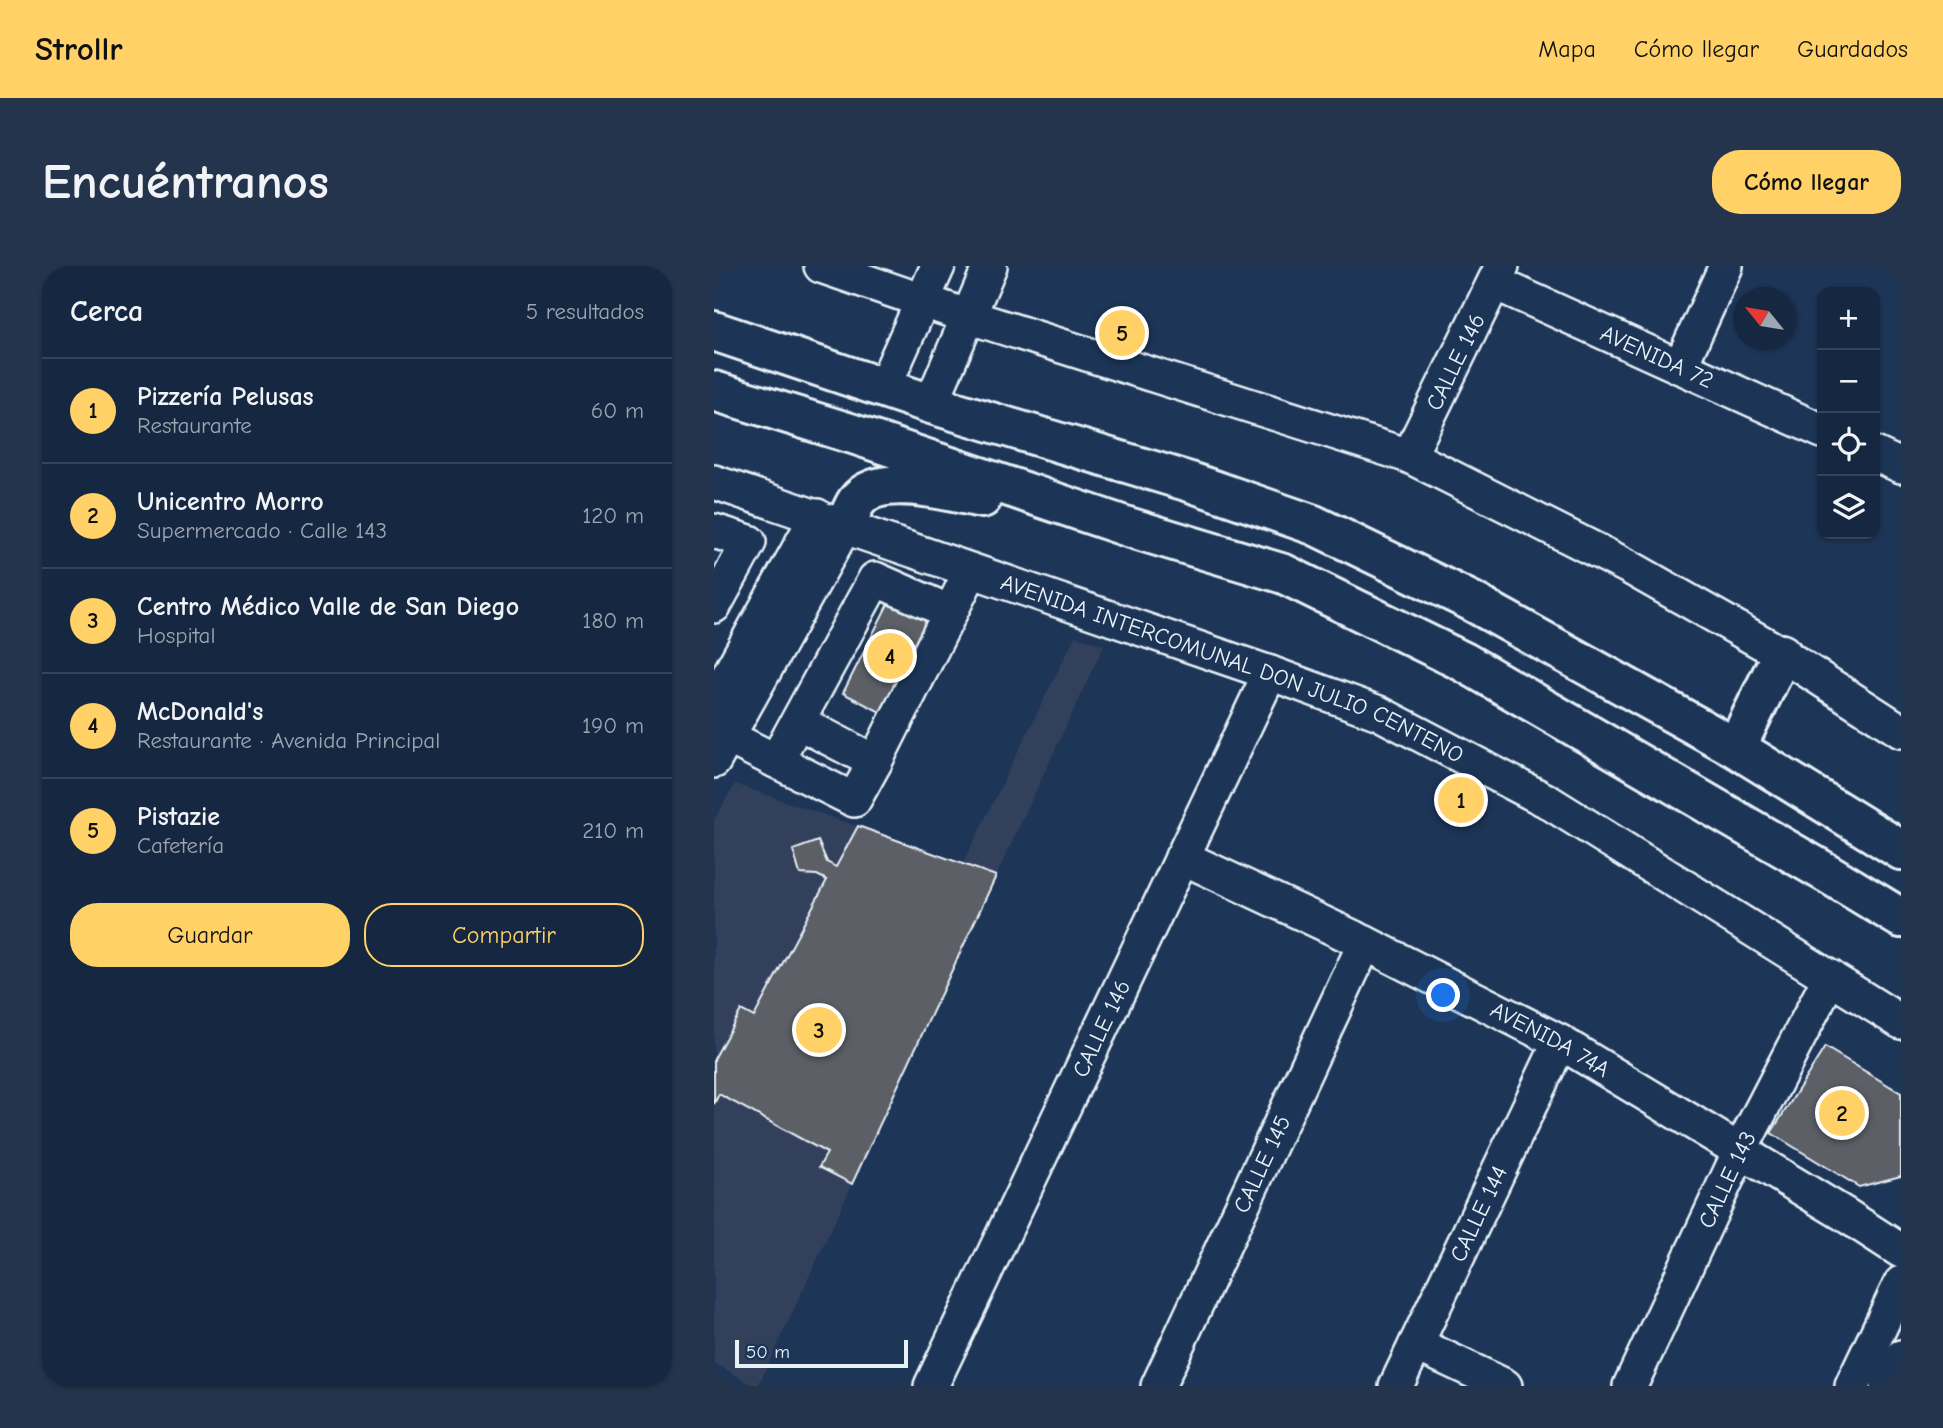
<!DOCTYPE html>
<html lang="es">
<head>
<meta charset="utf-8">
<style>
	body { margin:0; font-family:"Comic Neue",sans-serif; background:#23344c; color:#f1f3f6 }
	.controls { position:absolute; right:21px; top:21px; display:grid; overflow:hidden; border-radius:14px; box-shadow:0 2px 5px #0004 }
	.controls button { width:63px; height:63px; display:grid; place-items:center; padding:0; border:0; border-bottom:2px solid #35445a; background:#162841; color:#f1f3f6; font:35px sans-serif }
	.compass { position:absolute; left:1019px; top:21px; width:63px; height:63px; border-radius:50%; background:#162841; box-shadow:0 2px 5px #0004; rotate:300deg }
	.scale { position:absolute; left:21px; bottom:18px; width:173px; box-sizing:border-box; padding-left:7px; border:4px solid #e8f1f8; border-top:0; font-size:19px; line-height:24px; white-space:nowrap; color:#e8f1f8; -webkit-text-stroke:5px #1d3557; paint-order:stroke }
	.you { position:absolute; left:730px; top:730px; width:24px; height:24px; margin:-18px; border:5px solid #fff; border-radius:50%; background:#1a73e8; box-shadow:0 0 0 10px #1a73e833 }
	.badge { display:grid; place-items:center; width:46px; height:46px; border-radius:50%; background:#ffd166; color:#111; font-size:23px; font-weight:700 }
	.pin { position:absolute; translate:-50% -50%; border:4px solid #fff; box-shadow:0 2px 7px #0006 }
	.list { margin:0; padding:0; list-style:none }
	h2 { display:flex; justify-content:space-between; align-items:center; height:91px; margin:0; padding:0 28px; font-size:30px }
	h2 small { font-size:23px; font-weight:400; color:#9ea6b1 }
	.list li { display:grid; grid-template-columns:46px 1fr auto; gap:21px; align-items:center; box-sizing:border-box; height:105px; padding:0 28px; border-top:2px solid #35445a }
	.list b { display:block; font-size:26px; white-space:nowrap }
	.list p { margin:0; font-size:23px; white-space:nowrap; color:#9ea6b1 }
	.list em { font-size:23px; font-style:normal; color:#9ea6b1 }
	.actions { display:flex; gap:14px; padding:21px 28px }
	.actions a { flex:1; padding:16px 0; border:2px solid #ffd166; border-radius:28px; text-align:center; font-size:24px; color:#ffd166 }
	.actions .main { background:#ffd166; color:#111 }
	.icon { flex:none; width:38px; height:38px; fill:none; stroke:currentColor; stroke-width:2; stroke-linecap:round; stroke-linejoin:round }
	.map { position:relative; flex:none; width:1187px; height:1120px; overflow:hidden; border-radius:28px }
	header { display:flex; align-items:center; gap:42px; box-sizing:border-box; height:98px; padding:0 35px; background:#ffd166; color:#111 }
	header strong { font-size:33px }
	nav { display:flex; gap:38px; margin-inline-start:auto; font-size:24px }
	.intro { display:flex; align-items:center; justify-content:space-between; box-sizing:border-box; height:168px; padding:0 42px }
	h1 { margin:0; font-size:49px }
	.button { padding:18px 32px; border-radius:28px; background:#ffd166; color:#111; font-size:24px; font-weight:700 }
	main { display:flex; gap:42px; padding:0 42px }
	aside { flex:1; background:#162841; border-radius:28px; box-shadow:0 2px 5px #0004 }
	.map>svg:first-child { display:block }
	.built { fill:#30415c }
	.building { fill:#5c5e66; stroke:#e8f1f8; stroke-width:2 }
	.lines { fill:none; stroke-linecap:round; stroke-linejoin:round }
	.minor-casing { stroke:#e8f1f8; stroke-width:38 }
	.major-casing { stroke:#e8f1f8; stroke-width:44 }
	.minor { stroke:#1d3557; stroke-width:33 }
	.major { stroke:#1d3557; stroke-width:38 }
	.labels { text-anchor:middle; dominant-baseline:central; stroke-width:6; stroke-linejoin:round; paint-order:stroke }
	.street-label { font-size:23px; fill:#e8f1f8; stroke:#1d3557 }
</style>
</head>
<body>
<header>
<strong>Strollr</strong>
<nav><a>Mapa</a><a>Cómo llegar</a><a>Guardados</a></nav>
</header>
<div class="intro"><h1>Encuéntranos</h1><a class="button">Cómo llegar</a></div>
<main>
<aside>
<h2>Cerca<small>5 resultados</small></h2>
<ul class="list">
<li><span class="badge">1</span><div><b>Pizzería Pelusas</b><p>Restaurante</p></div><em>60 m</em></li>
<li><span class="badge">2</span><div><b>Unicentro Morro</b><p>Supermercado · Calle 143</p></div><em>120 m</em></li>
<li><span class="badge">3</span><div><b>Centro Médico Valle de San Diego</b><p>Hospital</p></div><em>180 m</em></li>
<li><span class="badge">4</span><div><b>McDonald's</b><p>Restaurante · Avenida Principal</p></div><em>190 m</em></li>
<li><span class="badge">5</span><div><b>Pistazie</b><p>Cafetería</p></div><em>210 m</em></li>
</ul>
<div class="actions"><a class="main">Guardar</a><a>Compartir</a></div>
</aside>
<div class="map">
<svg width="1187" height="1120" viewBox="0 0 1187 1120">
	<rect width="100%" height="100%" fill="#1d3557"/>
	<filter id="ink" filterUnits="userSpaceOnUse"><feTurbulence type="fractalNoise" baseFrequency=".0143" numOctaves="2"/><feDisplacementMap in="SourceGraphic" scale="14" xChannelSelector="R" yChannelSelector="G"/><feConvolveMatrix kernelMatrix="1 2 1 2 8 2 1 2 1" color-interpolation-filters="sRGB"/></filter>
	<g filter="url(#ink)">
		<path class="built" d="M361,370l29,9 -346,741h-3l-41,-23v-543l21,-36 228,79z"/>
		<path class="building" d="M178,330l45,23 -49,97 -45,-23z
			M144,560l138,50 -144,308 -33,-17 8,-14 -108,-59 -5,10v-45l27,-49 13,7 73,-137 -10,-5 -17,-1 -7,-24 25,-9 9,21 9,5z
			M1111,781l76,46v83l-42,11 -88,-54z"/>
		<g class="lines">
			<defs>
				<g id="minor">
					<path d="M107,0l146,50 442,140 220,111 153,87 119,77"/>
					<path id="s1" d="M781,17l327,148"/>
					<path d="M966,101l46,-101"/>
					<path d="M169,123l55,-123"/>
					<path d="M217,138l59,-138"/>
					<path d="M1161,188l26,12"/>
					<path id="s2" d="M695,190l93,-190"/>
					<path id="s3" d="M0,216l556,191 109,40 168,88 354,221"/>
					<path d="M0,265l35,11 -35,64"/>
					<path d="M0,436l103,-186"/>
					<path d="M84,456l77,40"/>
					<path d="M0,464l140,70 21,-38 96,-191"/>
					<path d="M0,495l131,-235"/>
					<path d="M62,495l99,-182 75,33"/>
					<path id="s4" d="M468,591l183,86 195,99 284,172 57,37"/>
					<path d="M702,1078l89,42"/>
					<path id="s5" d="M217,1120l339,-713"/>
					<path id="s6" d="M444,1120l207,-443"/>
					<path id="s7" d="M682,1120l164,-344"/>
					<path id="s8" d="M916,1120l110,-235 90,-174"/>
					<path d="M1138,1120l49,-103"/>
					<path d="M1173,1120l14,-29"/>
				</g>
				<path id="major" d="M0,65l217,73 259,78 124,43 157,76 265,147 165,102
					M0,125l139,43 275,93 156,47 180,88 368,214 69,42
					M131,260c4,-8 7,-18 12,-25 22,-30 94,-9 125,-3
					M1022,482l46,-94"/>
			</defs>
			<use href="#minor" class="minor-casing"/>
			<use href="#major" class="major-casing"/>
			<use href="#minor" class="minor"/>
			<use href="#major" class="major"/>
		</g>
	</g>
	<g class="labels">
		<g class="street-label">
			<text stroke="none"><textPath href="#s1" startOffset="178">AVENIDA 72</textPath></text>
			<text stroke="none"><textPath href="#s2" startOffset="105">CALLE 146</textPath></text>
			<text stroke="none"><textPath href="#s3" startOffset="551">AVENIDA INTERCOMUNAL DON JULIO CENTENO</textPath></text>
			<text stroke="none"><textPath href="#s5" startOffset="396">CALLE 146</textPath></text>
			<text stroke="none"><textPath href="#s4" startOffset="411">AVENIDA 74A</textPath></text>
			<text stroke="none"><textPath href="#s6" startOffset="245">CALLE 145</textPath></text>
			<text stroke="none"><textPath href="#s8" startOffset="228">CALLE 143</textPath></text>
			<text stroke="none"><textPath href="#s7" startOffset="191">CALLE 144</textPath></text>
		</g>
	</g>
</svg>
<div class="controls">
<button>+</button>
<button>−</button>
<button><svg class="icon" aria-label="locate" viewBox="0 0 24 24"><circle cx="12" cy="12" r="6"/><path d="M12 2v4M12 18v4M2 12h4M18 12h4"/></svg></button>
<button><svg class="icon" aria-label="layers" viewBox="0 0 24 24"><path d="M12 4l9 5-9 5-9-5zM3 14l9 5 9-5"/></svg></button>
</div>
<svg class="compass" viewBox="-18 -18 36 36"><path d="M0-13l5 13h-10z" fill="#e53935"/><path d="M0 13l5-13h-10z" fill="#9ea6b1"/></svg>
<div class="scale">50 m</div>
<div class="you"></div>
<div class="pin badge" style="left:747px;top:534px">1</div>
<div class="pin badge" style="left:1128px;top:847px">2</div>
<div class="pin badge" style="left:105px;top:764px">3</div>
<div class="pin badge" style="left:176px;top:390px">4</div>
<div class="pin badge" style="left:408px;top:67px">5</div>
</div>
</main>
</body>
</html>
